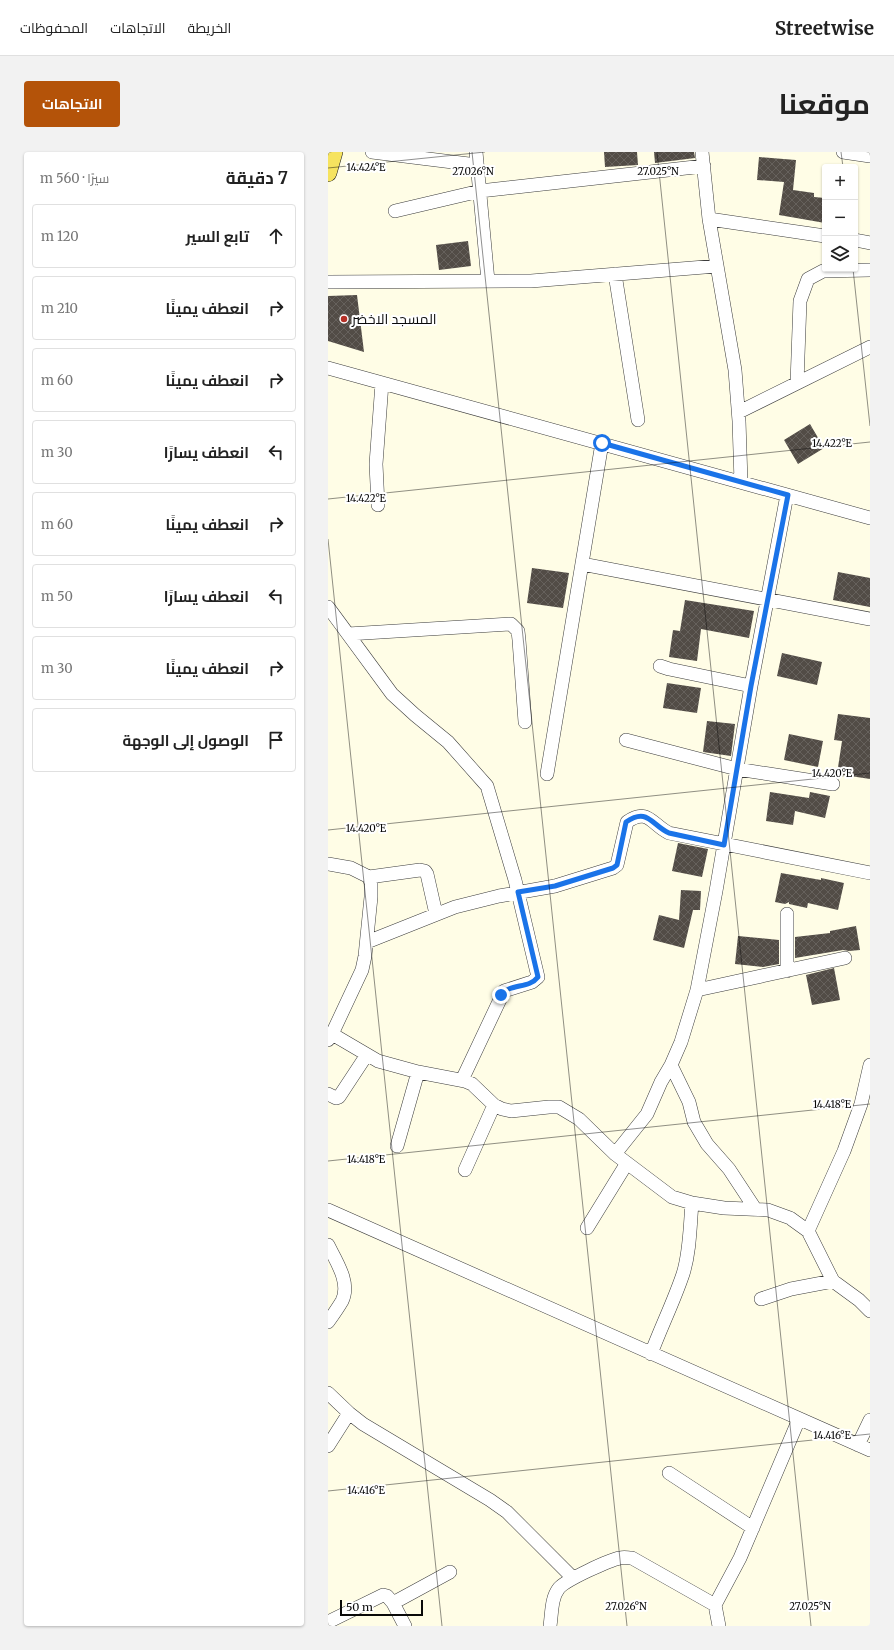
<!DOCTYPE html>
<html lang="ar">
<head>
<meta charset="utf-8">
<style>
	body { margin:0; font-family:Merriweather,Cairo,serif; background:#f2f2f2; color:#222; direction:rtl }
	.controls { position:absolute; right:12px; top:12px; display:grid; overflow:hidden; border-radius:4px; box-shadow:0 1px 3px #0004 }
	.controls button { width:36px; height:36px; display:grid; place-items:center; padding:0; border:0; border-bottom:1px solid #e0e0e0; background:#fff; color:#222; font:20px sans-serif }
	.scale { position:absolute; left:12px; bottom:10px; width:83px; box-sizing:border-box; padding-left:4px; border:2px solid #090909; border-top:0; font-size:11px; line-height:14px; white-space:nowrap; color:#090909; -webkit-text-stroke:3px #fff; paint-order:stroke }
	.stop { position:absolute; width:12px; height:12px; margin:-9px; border:3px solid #1a73e8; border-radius:50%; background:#fff }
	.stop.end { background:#1a73e8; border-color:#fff; box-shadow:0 1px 4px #0008 }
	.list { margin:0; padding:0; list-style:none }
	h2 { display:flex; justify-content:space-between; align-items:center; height:52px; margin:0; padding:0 16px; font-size:17px }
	h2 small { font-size:13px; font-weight:400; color:#767676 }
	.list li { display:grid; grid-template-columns:26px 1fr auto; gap:12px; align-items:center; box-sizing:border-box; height:64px; margin:0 8px 8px; padding:0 8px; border:1px solid #e0e0e0; border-radius:4px }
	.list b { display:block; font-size:15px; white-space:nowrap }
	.list em { font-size:13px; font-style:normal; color:#767676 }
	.icon { flex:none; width:22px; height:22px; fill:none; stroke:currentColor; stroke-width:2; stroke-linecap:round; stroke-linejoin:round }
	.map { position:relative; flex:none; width:542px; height:1474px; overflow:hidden; direction:ltr; border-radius:4px }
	header { display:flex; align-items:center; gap:24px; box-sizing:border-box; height:56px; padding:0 20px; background:#fff; border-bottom:1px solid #e0e0e0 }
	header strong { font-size:19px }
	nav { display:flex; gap:22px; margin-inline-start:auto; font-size:14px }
	.intro { display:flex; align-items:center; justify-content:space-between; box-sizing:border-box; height:96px; padding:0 24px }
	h1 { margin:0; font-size:28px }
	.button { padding:10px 18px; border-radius:4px; background:#b45309; color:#fff; font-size:14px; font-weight:700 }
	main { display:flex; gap:24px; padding:0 24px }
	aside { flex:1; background:#fff; border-radius:4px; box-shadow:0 1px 3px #0004 }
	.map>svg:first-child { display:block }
	.building { fill:url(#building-cross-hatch) }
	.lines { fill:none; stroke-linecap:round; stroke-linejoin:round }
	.minor-casing { stroke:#3c3c3c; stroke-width:14 }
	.major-casing { stroke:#1a1a1a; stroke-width:18 }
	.minor { stroke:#fff; stroke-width:13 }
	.major { stroke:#f6e35f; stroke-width:17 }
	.route { stroke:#1a73e8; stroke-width:5 }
	.ticks { fill:none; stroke:#090909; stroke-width:1; stroke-opacity:0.45 }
	.poi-dot { fill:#b53026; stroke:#fff; stroke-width:1.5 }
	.labels { text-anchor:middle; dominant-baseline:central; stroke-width:4; stroke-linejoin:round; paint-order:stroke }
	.poi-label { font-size:14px; fill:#090909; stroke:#fff; text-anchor:start }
	.ticks-label { font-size:10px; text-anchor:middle; fill:#090909; stroke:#fff; stroke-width:4; stroke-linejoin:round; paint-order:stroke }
</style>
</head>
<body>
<header>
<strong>Streetwise</strong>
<nav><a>الخريطة</a><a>الاتجاهات</a><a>المحفوظات</a></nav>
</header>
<div class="intro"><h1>موقعنا</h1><a class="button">الاتجاهات</a></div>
<main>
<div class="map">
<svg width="542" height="1474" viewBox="0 0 542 1474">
	<defs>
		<pattern id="building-cross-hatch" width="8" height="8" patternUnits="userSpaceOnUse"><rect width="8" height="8" fill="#524c46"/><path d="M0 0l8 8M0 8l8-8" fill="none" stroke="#66615c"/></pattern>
	</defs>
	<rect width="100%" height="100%" fill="#fffde6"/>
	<path class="building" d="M276,0h33l1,13 -33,2z
		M326,0h40l1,6 -40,5z
		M431,5l37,3 -3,30 21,3v4l11,1v25l-46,-8 5,-33 -27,-2z
		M140,89l3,25 -32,4 -3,-25z
		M29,143l7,57 -36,-11v-45z
		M482,272l14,24 -26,16 -14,-24z
		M204,416l37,5 -6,35 -36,-5z
		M510,420l32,6v29l-37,-7z
		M357,448l69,11 -5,27 -48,-9 -4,32 -28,-4 4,-27 7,1z
		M454,501l40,9 -5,23 -40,-9z
		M339,531l34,5 -4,25 -34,-5z
		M510,562l32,4v61l-33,-5 5,-33 -8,-1z
		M379,569l28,3 -4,32 -28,-4z
		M461,582l34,7 -5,26 -34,-7z
		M442,640l39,6 1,-6 20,4 -5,22 -30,-7 -2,14 -27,-4z
		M350,691l30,6 -6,28 -30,-6z
		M453,721l40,7v-2l23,5 -6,27 -30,-7 -1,5 -18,-4v-2l-4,2 -10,-2z
		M353,738l20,1 -1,19h-7l-9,38 -31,-8 6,-25 20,5z
		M528,774l4,24 -11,1 -6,-1 -48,8v-21l35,-4v-2z
		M410,784l41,4v24l-16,3 -28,-3z
		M506,816l6,32 -28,5 -6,-30z"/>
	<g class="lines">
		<defs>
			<path id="minor" d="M44,0l105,13
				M148,0l12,129
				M374,0l7,67 26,151 4,51 2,61
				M515,0l27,4
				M67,59l85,-20 224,-25
				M381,67l116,17
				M527,88l15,3
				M287,122l23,146
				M0,130l203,-1 186,-15
				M0,216l542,150
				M469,231l3,-82 8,-22 15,-8 47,-1
				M411,260l131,-65
				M50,353l-2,-41 6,-81
				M254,412l288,55
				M0,455l64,87 23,21 33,27 39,44 28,94 23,97 -6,5 -28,9 -42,89
				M20,482l163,-10 7,7 1,9 6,82
				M332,514l9,3 82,17
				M298,588l111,29 96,15
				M219,622l55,-331
				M0,712l23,4 18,9 2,6v14l-6,59 -3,14 -30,64 -4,6
				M41,725l51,-7 5,1 2,3 9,40
				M459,762v57
				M39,790l88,-35 44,-11 56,-10 58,-18 4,-3 10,-43c21,-15 25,3 42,11l201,40
				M369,838l148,-32
				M4,882l46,27 40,11 47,9 7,3 22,21 8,4 9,2 38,-4h10l20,12 36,35 57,43 20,6 32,5 44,2 22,8 18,13 25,50 26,19 11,11
				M343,913l10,-23 16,-52 19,-99 35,-205 36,-191
				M0,942l8,4 3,-1 27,-41
				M69,994l21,-74
				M287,1002l32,-40 14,-32 10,-17 18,37 5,20 13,22 22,25 27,41
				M137,1018l29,-65
				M0,1058l542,240
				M259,1076l40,-65
				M480,1079l36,-80 17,-47 9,-39
				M0,1093c8,16 23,38 14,56 -4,7 -9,14 -14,21
				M433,1147l30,-10 42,-8
				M323,1202c10,-27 23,-53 32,-80 7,-22 7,-48 9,-71
				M0,1241l21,20 14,11 127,76 17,12 66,66
				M530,1293l12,-25
				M0,1294l21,-33
				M341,1321l84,55
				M65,1451l57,-31
				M387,1453l4,21
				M0,1470l55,-27 4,1 6,7 12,23
				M222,1474c2,-13 1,-28 9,-38 7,-8 50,-28 61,-30 4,-1 8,0 12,0l83,47 25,-47 59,-139"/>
			<path id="major" d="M0,21l6,-21"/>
		</defs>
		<use href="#minor" class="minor-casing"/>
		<use href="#major" class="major-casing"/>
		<use href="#minor" class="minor"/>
		<use href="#major" class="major"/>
	</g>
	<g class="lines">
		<path class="route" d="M173,843c9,-12 28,-6 37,-18l-20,-85 37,-6 58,-18 4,-3 9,-43c22,-15 25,3 43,11l55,12 27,-159 37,-191 -186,-52"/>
	</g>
	<path class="ticks" d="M144,0l155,1474M329,0l154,1474M513,0l2,15M0,16l157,-16M525,117l17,157M0,347l542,-57M0,387l114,1087M0,678l542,-57M0,1009l542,-57M0,1339l542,-57"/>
	<circle class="poi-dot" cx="16" cy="167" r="4"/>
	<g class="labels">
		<g class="poi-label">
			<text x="24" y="167">المسجد الاخضر</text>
		</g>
	</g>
	<g class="ticks-label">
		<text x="38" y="19">14.424°E</text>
		<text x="145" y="23">27.026°N</text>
		<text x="330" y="23">27.025°N</text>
		<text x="504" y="295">14.422°E</text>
		<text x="38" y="350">14.422°E</text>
		<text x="504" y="625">14.420°E</text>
		<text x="38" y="680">14.420°E</text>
		<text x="504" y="956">14.418°E</text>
		<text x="38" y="1011">14.418°E</text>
		<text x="504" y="1287">14.416°E</text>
		<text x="38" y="1342">14.416°E</text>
		<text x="298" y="1458">27.026°N</text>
		<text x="482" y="1458">27.025°N</text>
	</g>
</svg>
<div class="controls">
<button>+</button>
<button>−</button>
<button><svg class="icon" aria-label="layers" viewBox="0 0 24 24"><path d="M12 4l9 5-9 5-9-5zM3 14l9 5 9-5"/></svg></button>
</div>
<div class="scale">50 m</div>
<div class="stop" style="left:274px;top:291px"></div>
<div class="stop end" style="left:173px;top:843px"></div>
</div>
<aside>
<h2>7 دقيقة<small>سيرًا · 560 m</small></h2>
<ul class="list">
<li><svg class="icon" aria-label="ahead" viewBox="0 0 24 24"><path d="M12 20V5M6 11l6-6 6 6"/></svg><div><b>تابع السير</b></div><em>120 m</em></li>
<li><svg class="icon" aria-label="right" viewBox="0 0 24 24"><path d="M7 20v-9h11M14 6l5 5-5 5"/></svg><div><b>انعطف يمينًا</b></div><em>210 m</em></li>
<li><svg class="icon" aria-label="right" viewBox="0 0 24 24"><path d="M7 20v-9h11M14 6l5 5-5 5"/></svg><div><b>انعطف يمينًا</b></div><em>60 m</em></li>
<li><svg class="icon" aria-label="left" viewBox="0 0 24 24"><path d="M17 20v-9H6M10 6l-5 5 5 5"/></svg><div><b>انعطف يسارًا</b></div><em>30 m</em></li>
<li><svg class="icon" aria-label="right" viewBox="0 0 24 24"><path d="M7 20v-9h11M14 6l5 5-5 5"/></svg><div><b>انعطف يمينًا</b></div><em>60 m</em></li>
<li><svg class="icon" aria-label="left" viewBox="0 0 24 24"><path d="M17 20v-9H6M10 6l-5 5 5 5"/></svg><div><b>انعطف يسارًا</b></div><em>50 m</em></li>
<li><svg class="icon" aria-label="right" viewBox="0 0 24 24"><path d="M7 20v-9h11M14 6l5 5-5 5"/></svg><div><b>انعطف يمينًا</b></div><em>30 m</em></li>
<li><svg class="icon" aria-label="arrive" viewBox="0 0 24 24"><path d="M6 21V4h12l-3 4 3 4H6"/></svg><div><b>الوصول إلى الوجهة</b></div></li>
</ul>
</aside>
</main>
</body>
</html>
